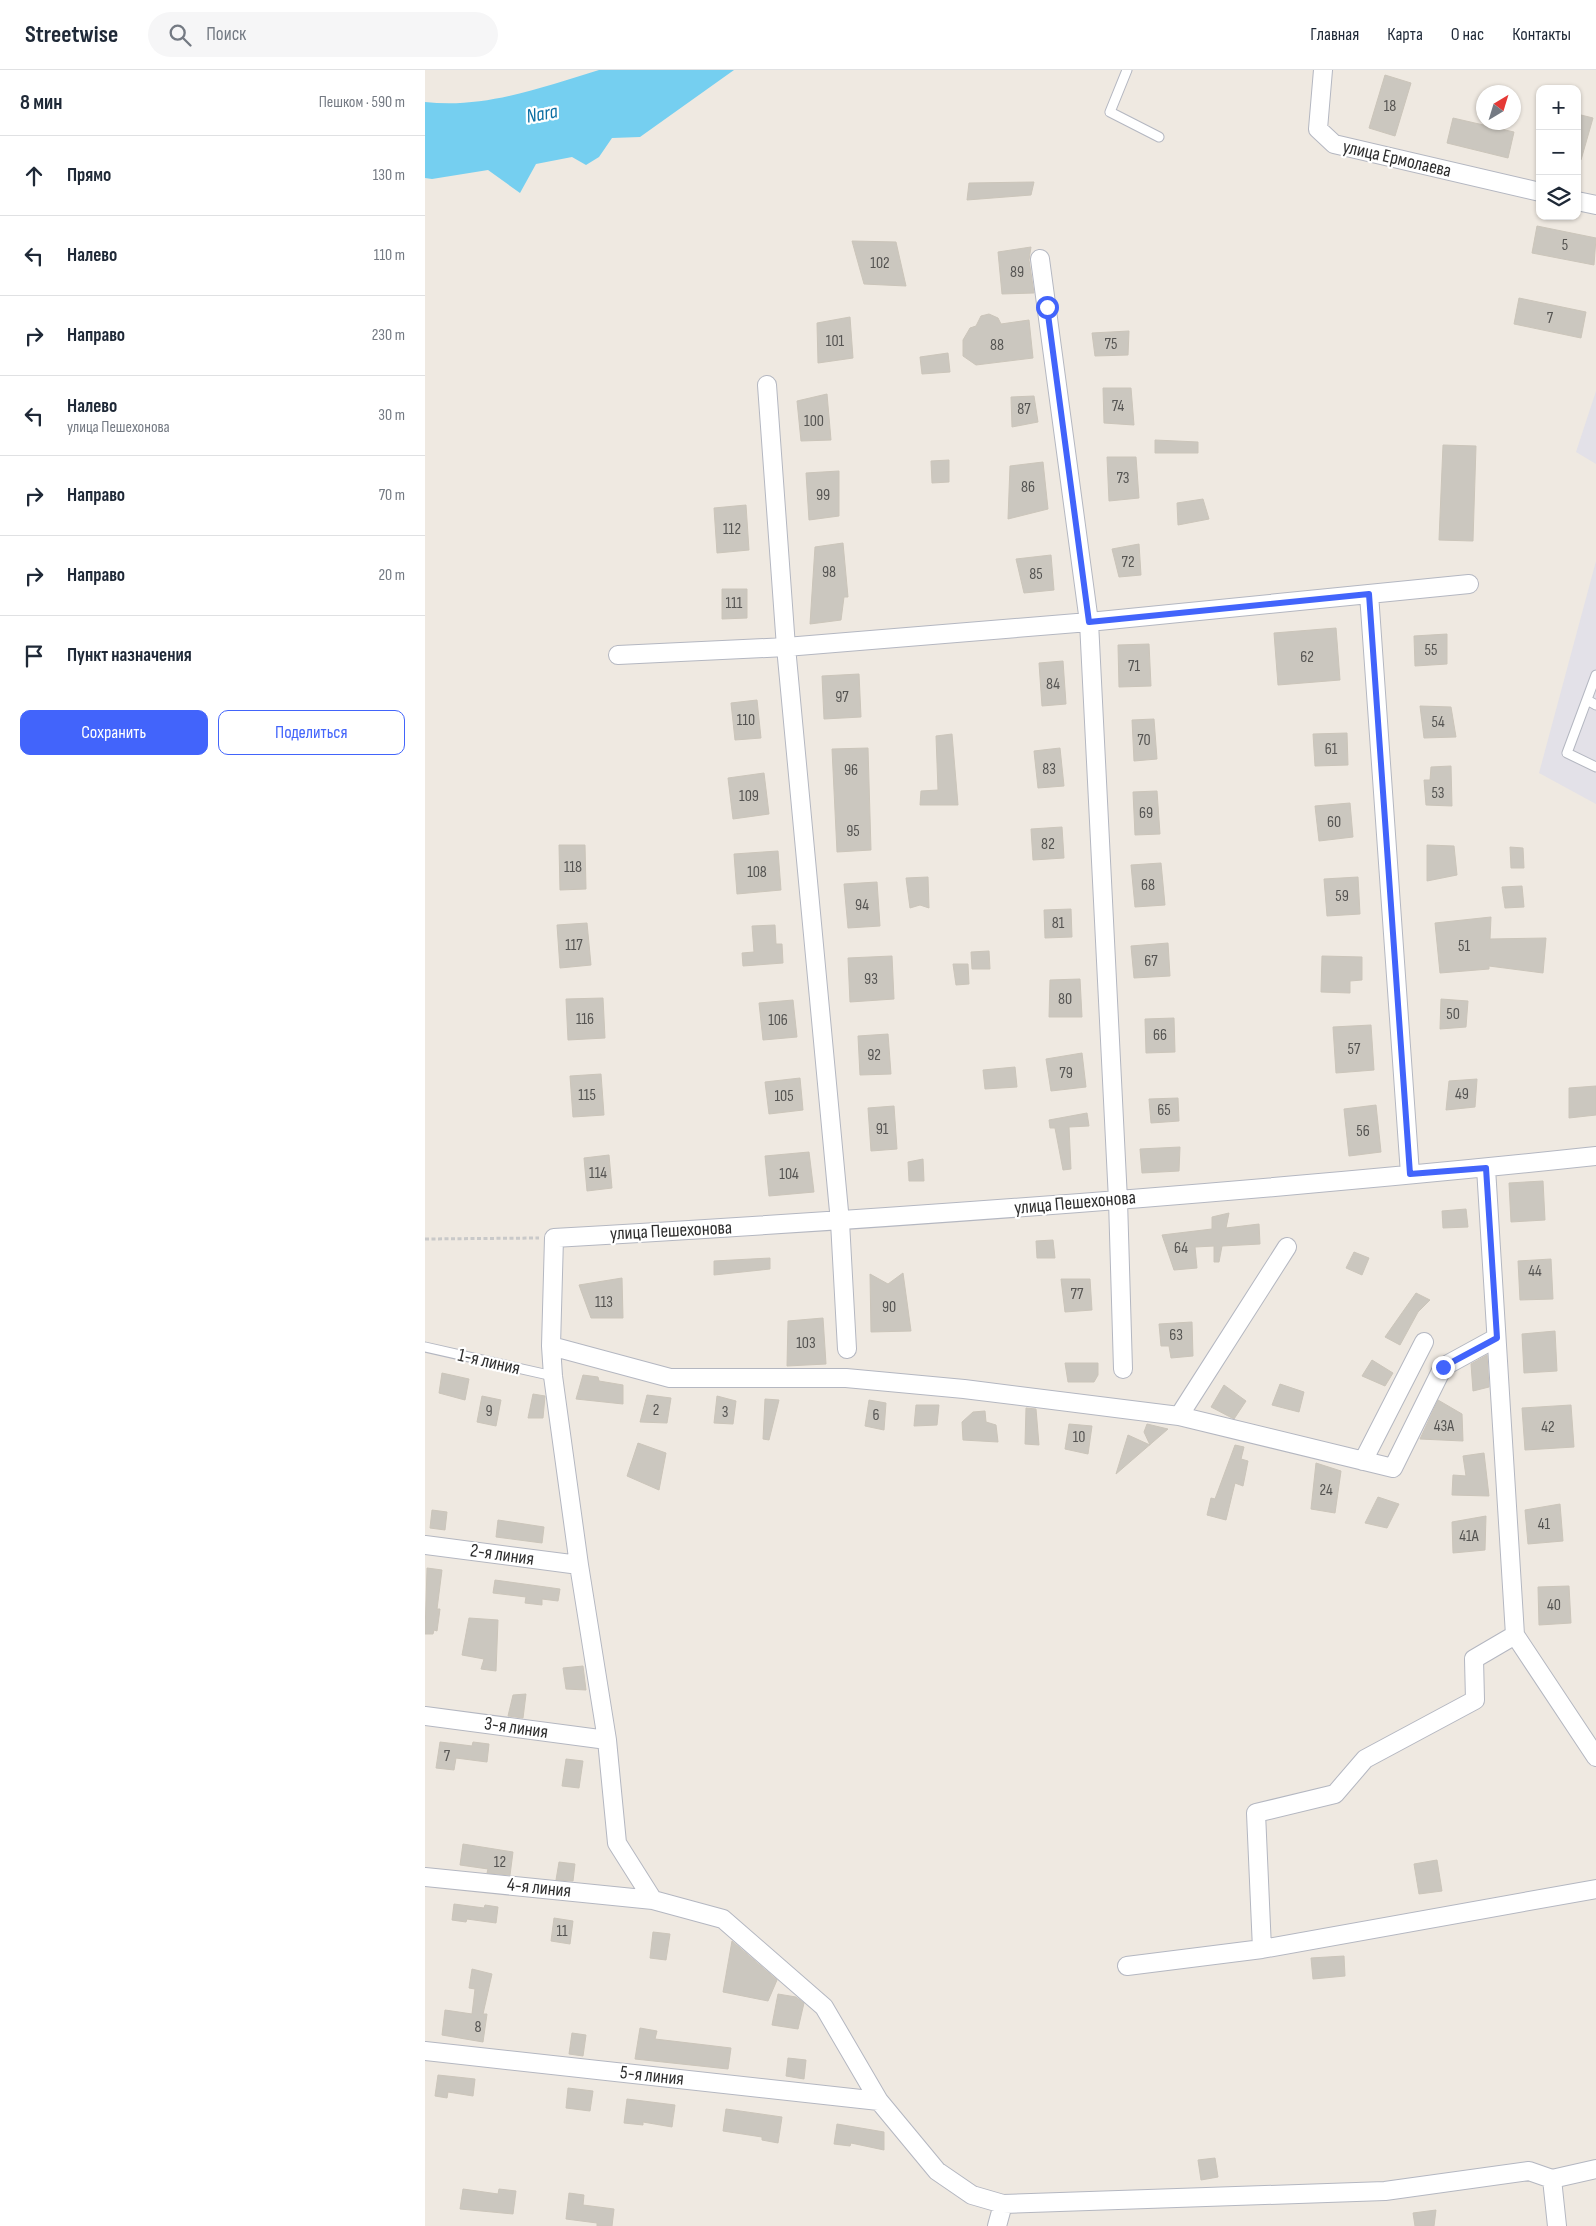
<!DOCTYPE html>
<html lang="ru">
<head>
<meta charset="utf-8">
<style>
	body { margin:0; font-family:"Sofia Sans Condensed",sans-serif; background:#f6f6f7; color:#1f2937 }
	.controls { position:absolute; right:15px; top:15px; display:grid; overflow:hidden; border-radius:10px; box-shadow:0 1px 4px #0004 }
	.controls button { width:45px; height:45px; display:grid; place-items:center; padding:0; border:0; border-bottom:1px solid #e0e1e3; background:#fff; color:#1f2937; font:25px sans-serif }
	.compass { position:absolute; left:1051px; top:15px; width:45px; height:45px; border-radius:50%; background:#fff; box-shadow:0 1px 4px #0004; rotate:38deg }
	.stop { position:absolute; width:15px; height:15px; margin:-11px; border:4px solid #4264fb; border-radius:50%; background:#fff }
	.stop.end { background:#4264fb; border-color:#fff; box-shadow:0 1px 5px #0008 }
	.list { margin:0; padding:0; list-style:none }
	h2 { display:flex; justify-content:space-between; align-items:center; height:65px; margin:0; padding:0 20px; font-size:21px }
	h2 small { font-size:16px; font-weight:400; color:#747a83 }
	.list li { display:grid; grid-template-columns:32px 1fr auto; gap:15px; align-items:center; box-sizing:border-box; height:80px; padding:0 20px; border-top:1px solid #e0e1e3 }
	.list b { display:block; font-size:19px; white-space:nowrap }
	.list p { margin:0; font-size:16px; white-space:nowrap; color:#747a83 }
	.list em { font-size:16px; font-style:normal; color:#747a83 }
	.actions { display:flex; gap:10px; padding:15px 20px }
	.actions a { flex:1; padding:11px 0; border:1px solid #4264fb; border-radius:10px; text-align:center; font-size:18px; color:#4264fb }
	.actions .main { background:#4264fb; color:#fff }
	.icon { flex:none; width:28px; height:28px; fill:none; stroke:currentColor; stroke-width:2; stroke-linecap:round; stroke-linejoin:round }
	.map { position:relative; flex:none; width:1171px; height:2156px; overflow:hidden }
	header { display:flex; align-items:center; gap:30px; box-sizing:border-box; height:70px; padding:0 25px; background:#fff; border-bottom:1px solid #e0e1e3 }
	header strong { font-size:24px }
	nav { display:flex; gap:28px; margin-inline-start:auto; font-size:18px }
	.search { width:350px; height:45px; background:#f6f6f7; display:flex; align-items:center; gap:12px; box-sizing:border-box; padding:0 18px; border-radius:28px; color:#747a83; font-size:19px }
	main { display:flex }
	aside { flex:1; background:#fff }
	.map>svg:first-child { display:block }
	.industrial { fill:#e3e1e8 }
	.water { fill:#75cff0 }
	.building { fill:#cbc7bf; stroke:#cbc5ba }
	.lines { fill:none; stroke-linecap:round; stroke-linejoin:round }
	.lane-casing { stroke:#b4b7c1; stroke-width:11 }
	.street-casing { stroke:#b4b7c1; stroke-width:20 }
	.path { stroke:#c9c9c9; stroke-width:3; stroke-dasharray:4 2.5; stroke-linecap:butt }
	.lane { stroke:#fff; stroke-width:9 }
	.street { stroke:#fff; stroke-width:18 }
	.route { stroke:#4264fb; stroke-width:6 }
	.labels { text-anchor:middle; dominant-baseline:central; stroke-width:4.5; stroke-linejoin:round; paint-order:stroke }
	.number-label { font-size:16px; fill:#555452 }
	.street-label { font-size:19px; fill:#2e2e2e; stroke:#fff }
	.water-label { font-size:20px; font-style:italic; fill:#0d6fa3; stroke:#fff }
</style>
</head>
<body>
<header>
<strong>Streetwise</strong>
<div class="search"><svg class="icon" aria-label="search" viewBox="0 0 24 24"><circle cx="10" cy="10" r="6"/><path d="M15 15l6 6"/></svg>Поиск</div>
<nav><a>Главная</a><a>Карта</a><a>О нас</a><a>Контакты</a></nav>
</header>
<main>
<aside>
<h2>8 мин<small>Пешком · 590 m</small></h2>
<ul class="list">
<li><svg class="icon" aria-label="ahead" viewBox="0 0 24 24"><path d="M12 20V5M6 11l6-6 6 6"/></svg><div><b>Прямо</b></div><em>130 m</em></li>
<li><svg class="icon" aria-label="left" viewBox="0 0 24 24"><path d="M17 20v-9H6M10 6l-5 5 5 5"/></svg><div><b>Налево</b></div><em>110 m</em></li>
<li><svg class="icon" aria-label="right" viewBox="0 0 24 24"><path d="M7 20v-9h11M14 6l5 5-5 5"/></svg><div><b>Направо</b></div><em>230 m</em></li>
<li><svg class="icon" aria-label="left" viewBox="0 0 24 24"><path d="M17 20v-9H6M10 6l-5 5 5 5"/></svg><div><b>Налево</b><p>улица Пешехонова</p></div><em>30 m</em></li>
<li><svg class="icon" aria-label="right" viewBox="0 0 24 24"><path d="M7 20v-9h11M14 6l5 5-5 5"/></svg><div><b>Направо</b></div><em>70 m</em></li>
<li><svg class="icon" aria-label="right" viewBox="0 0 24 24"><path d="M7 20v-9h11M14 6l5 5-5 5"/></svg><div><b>Направо</b></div><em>20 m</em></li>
<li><svg class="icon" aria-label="arrive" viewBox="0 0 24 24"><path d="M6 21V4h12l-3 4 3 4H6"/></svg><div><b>Пункт назначения</b></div></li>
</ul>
<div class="actions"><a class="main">Сохранить</a><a>Поделиться</a></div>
</aside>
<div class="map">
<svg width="1171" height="2156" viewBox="0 0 1171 2156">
	<rect width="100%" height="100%" fill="#efe9e1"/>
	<path class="industrial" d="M1171,321v73l-20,-12z
		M1171,491v243l-57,-31z"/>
	<path class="water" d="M174,0h135l-94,67 -28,1 -13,19 -13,8 -14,-8 -36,7 -16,29 -32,-23 -56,9 -7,-1v-76c60,7 118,-15 174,-32z"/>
	<path class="building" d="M960,5l26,8 -16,53 -26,-8z
		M1152,44l16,4 -12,42h-4z
		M1028,48l61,14 -6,26 -61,-15z
		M609,112l-3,13 -64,5 2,-17z
		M1112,156l59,12 -2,27 -62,-12z
		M427,171l44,1 10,44 -42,-2z
		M606,177l-2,13 5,33 -32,1 -4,-42z
		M1094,228l67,14 -5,26 -67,-14z
		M564,244l9,4 3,6 28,-4 4,38 -57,7 -13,-9v-16l7,-12 6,-2 5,-10z
		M425,247l3,41 -35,5 -1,-40z
		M704,261l-1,24 -33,1 -3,-23z
		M523,283l2,19 -28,2 -2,-17z
		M678,318h28l3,37 -30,-2z
		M402,324l4,46 -30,1 -4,-40z
		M609,326l4,26 -26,5 -1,-30z
		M730,370l43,2v11h-43z
		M1018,375l33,1 -3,95 -34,-1z
		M682,387h29l3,41 -30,3z
		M524,390v22l-17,1 -1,-22z
		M618,392l5,47 -40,10 2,-53z
		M414,401v45l-30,4 -3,-47z
		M778,429l6,20 -31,6 -1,-22z
		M321,435l3,45 -32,3 -3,-45z
		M418,473l5,54h-4l-3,23 -31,4 5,-77z
		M714,474l2,31 -22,2 -7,-28z
		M626,485l3,35 -30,3 -8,-34z
		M297,519h25v29l-25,1z
		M911,558l4,52 -62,5 -4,-52z
		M1022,564v30l-32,2 -1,-30z
		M724,574l2,42 -32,1 -1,-42z
		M638,591l3,43 -24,2 -3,-43z
		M434,604l2,43 -37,2 -2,-43z
		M332,630l4,38 -26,2 -4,-37z
		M995,636l31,1 5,30 -32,1z
		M729,649l3,40 -23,2 -2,-41z
		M922,663l1,32 -33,1 -2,-32z
		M527,664l6,71h-38l1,-14 17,-1 -2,-54z
		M443,678l3,102 -34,2 -5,-103z
		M635,678l4,38 -26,2 -4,-37z
		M1026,696l1,40 -26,-1 -2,-25h6l1,-13z
		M339,703l5,41 -36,5 -5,-41z
		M732,721l3,43 -25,1 -2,-43z
		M925,733l3,34 -34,4 -4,-35z
		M637,757l2,31 -31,2 -2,-31z
		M134,775h26l1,44 -26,1z
		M1002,775l27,1 3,29 -30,6z
		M1085,777l13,1 1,20h-13z
		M353,781l3,39 -44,4 -3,-40z
		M736,793l4,42 -30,2 -4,-42z
		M503,807l1,31 -9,-3 -10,3 -4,-30z
		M933,807l2,37 -33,2 -3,-37z
		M452,812l3,44 -32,2 -4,-44z
		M1097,816l2,21 -19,1 -3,-21z
		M646,839l1,28 -27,1 -1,-28z
		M1066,847l-1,22 56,-1 -3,35 -54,-7v3l-49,4 -5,-50z
		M162,853l4,42 -31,3 -3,-43z
		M350,855l1,19h6l1,19 -40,3 -1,-13 12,-1 -2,-26z
		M743,873l2,33 -36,2 -3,-32z
		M564,881l1,18h-18l-1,-17z
		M467,886l2,43 -44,3 -2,-44z
		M897,886l40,1v23l-12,1v12l-29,-1z
		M528,894h15l1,20 -13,1z
		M655,909l2,38h-33l1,-37z
		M178,928l2,40 -37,2 -2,-41z
		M1016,929l27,2 -2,26 -26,2z
		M368,930l4,37 -34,3 -4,-37z
		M749,948l1,34 -29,1 -1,-34z
		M946,955l3,45 -38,3 -3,-46z
		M463,964l3,40 -31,1 -2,-39z
		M657,983l4,34 -35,4 -5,-32z
		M590,997l2,20 -32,2 -2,-19z
		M176,1004l3,41 -31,2 -3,-41z
		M375,1008l3,32 -34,4 -4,-32z
		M1052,1009l-2,28 -29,3 3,-29z
		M1171,1016v29l-27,3v-30z
		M753,1028l1,23 -28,2 -2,-24z
		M951,1035l5,47 -32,4 -5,-47z
		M469,1036l3,43 -26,2 -3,-43z
		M662,1043l2,13 -20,1 2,42 -8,1 -8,-42h-5l-1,-8z
		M755,1077l-1,24 -37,2 -2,-24z
		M384,1082l5,40 -45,4 -4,-40z
		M184,1085l3,33 -25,3 -3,-33z
		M498,1089l1,22h-15l-1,-19z
		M1118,1111l2,39 -34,2 -2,-39z
		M1041,1139l2,18 -25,1 -1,-17z
		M804,1143l-3,15 33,-4 1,20 -38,2 -3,16h-5v-16l-19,1 2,21 -23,2 -12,-35 50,-6v-12z
		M628,1170l2,18h-18l-1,-17z
		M929,1182l15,6 -7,17 -16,-7z
		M345,1188v11l-56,6v-14z
		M1126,1189l2,40 -33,1 -2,-39z
		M478,1203l8,58 -40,1 -1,-58 18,10z
		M197,1208l1,40h-32l-12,-33z
		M636,1209h29l2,31 -27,2z
		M991,1223l14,7 -12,12 -18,33 -15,-8z
		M398,1248l3,46 -39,2 1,-45z
		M767,1252l1,34 -22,2 -2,-12h-8l-2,-22z
		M1130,1261l2,40 -33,2 -2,-39z
		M1062,1285l2,32 -16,4 -2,-27z
		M947,1290l21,13 -8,13 -23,-10z
		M640,1293h33v12l-4,7h-26z
		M17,1303l27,6 -4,21 -26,-7z
		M158,1305l15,2 1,4 24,4v19l-47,-5z
		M855,1314l24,8 -5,20 -27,-7z
		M799,1315l22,16 -12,18 -23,-12z
		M108,1324l12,2 -2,22h-15z
		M222,1325l24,3 -4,25 -27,-1z
		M57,1326l19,4 -5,26 -19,-4z
		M292,1326l19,5 -3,23 -19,-1z
		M340,1329l14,1 -10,40 -6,-1z
		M444,1330l17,3 -2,27 -19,-4z
		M1013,1330l24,14 1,27 -43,-2z
		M491,1335h23l-2,20 -23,1z
		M1146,1335l3,42 -49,3 -3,-42z
		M601,1338l10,1 3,36 -14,-1z
		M560,1341l1,11 10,3 2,17 -35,-2 -1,-18 11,-10z
		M644,1354l23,2 -4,28 -23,-5z
		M722,1354l21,5 -52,45 12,-39 22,10 -6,-13z
		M213,1373l28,10 -7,37 -32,-14z
		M810,1375l9,2 -3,12 7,2 -5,25 -8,-3 -9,37 -19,-5 4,-17 4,1z
		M1059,1383l5,43 -37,-1 1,-20 13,1 -3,-20z
		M891,1393l25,8 -6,42 -24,-4z
		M953,1427l21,7 -12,24 -22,-5z
		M1135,1434l3,37 -35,3 -3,-34z
		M7,1440l15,2 -2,18 -15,-2z
		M1061,1446l-1,34 -32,3 -1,-31z
		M73,1450l46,7 -2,16 -46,-6z
		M2,1498l15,2 -5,39h3l-3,22 -3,-1 -1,4h-8z
		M70,1510l65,9 -2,12 -16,-2v6l-17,-2 1,-6 -33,-4z
		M1144,1516l2,37 -32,2 -1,-38z
		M44,1548l29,2 -2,51 -15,-2 3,-10 -22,-4z
		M158,1596l3,24 -20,-1 -3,-21z
		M101,1624l-3,24 -15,-2 5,-21z
		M15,1672l32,4 1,-4 16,2 -2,18 -31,-4 -2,12 -18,-2z
		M141,1689l17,2 -4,27 -17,-2z
		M38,1774l50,8 -3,23 -23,-2 1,-4 -28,-4z
		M1012,1790l5,31 -23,3 -5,-30z
		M134,1792l16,2 -2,17 -17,-1z
		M29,1834l30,4 1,-3 13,2 -2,16 -29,-4 -1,3 -14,-2z
		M129,1848l19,3 -3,23 -19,-3z
		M228,1862l17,2 -4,26 -16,-2z
		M307,1871l45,39 -9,21 -45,-9z
		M919,1886l1,20 -32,3 -2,-21z
		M47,1899l20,5 -9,40h4l-4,28 -41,-7 3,-25 27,4 3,-25 -6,-1z
		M353,1924l18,3 8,6 -6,26 -26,-4z
		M215,1958l17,3 -2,8 76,9 -3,21 -93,-10z
		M147,1963l14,2 -3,21 -14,-2z
		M363,1988l18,2 -2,19 -18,-3z
		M13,2005l37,4 -2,17 -25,-4 -1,6 -12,-2z
		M143,2018l25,3 -3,20 -24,-3z
		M202,2029l48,6 -3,22 -29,-5v3l-19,-2z
		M301,2039l56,8 -4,26 -16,-3v-3l-39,-6z
		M412,2054l47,8v18l-33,-7 -1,3 -16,-2z
		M790,2088l3,19 -17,3 -3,-20z
		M38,2119l35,5 1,-5 17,2 -3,23 -53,-5z
		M144,2123l15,2 -1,10 31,4 -2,17h-15v-3l-31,-4z
		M1011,2140l-2,16h-19l-2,-13z"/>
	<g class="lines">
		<defs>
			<path id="lane" d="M702,0l-17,42 49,25
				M1171,605l-29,78 29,14
				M1162,630l9,5
				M0,1277l128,29"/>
			<path id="street" d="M898,0l-5,59 16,15 206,48
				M1152,131l19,4
				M615,189l49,363 29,578 5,169
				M342,315l19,262 54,575 7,127
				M944,524l41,580
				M193,585l168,-8 303,-25 380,-38
				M1061,1098l29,467 81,122
				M126,1276l119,32h176l118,11 215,27 214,52 50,-101 53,-29
				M754,1346l108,-169
				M938,1391l61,-119
				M0,1475l154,20
				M0,1646l182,24
				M0,1807l228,23
				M837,1879l-6,-136 79,-19 30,-35 110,-59 -1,-41 41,-24
				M702,1896l135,-17 334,-60
				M0,1981l454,50
				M1127,2109l44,-10
				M572,2156l6,-22
				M1132,2156l-5,-47 -23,-8 -144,20 -382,13 -31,-9 -35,-24 -58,-70 -55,-94 -101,-88 -70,-19 -36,-57 -10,-103 -28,-175 -26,-189 -2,-30 3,-108c348,-20 696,-45 1042,-82"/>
		</defs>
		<use href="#lane" class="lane-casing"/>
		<use href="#street" class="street-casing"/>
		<path class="path" d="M0,1169l114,-1"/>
		<use href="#lane" class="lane"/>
		<use href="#street" class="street"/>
	</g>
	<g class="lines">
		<path class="route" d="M622,237l42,315 280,-28 41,580 76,-6 11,170 -54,29"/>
	</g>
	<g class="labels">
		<g class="number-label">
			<text x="965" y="36">18</text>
			<text x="1140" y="175">5</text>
			<text x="455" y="193">102</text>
			<text x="592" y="202">89</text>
			<text x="1125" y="248">7</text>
			<text x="410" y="271">101</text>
			<text x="686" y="274">75</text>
			<text x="572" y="275">88</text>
			<text x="693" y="336">74</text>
			<text x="599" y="339">87</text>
			<text x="389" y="351">100</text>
			<text x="698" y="408">73</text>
			<text x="603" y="417">86</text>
			<text x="398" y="425">99</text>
			<text x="307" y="459">112</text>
			<text x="703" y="492">72</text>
			<text x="404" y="502">98</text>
			<text x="611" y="504">85</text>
			<text x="309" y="533">111</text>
			<text x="1006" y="580">55</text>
			<text x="882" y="587">62</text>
			<text x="709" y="596">71</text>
			<text x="628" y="614">84</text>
			<text x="417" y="627">97</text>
			<text x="321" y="650">110</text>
			<text x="1013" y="652">54</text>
			<text x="719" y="670">70</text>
			<text x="906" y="679">61</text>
			<text x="624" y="699">83</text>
			<text x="426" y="700">96</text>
			<text x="1013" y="723">53</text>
			<text x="324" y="726">109</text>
			<text x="721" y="743">69</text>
			<text x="909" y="752">60</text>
			<text x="428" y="761">95</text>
			<text x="623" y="774">82</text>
			<text x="148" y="797">118</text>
			<text x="332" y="802">108</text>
			<text x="723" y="815">68</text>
			<text x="917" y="826">59</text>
			<text x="437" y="835">94</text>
			<text x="633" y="853">81</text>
			<text x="149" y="875">117</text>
			<text x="1039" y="876">51</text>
			<text x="726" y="891">67</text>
			<text x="446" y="909">93</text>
			<text x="640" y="929">80</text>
			<text x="1028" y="944">50</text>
			<text x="160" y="949">116</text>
			<text x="353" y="950">106</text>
			<text x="735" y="965">66</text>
			<text x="929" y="979">57</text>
			<text x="449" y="985">92</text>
			<text x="641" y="1003">79</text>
			<text x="1037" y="1024">49</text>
			<text x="162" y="1025">115</text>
			<text x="359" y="1026">105</text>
			<text x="739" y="1040">65</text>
			<text x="457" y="1059">91</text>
			<text x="938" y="1061">56</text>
			<text x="173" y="1103">114</text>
			<text x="364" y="1104">104</text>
			<text x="756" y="1178">64</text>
			<text x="1110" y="1201">44</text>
			<text x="652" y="1224">77</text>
			<text x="179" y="1232">113</text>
			<text x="464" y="1237">90</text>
			<text x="751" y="1265">63</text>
			<text x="381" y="1273">103</text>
			<text x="231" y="1340">2</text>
			<text x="64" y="1341">9</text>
			<text x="300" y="1342">3</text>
			<text x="451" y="1345">6</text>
			<text x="1019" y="1356">43А</text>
			<text x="1123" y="1357">42</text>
			<text x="654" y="1367">10</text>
			<text x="901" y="1420">24</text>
			<text x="1119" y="1454">41</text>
			<text x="1044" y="1466">41А</text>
			<text x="1129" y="1535">40</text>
			<text x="22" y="1686">7</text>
			<text x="75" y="1792">12</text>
			<text x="137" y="1861">11</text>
			<text x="53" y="1957">8</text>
		</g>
		<g class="street-label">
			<text transform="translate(972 89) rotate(13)">улица Ермолаева</text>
			<text transform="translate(650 1133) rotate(-5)">улица Пешехонова</text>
			<text transform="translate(246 1161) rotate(-3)">улица Пешехонова</text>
			<text transform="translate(64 1292) rotate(13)">1-я линия</text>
			<text transform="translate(77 1485) rotate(8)">2-я линия</text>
			<text transform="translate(91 1658) rotate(8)">3-я линия</text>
			<text transform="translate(114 1818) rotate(6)">4-я линия</text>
			<text transform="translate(227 2006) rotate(6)">5-я линия</text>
		</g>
		<g class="water-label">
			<text transform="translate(117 44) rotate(-10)">Nara</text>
		</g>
	</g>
</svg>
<div class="controls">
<button>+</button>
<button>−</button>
<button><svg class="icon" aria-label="layers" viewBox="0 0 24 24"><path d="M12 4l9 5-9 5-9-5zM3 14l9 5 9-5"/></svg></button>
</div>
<svg class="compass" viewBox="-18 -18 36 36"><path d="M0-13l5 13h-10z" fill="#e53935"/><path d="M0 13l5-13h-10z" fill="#747a83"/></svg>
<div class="stop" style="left:622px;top:237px"></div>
<div class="stop end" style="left:1018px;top:1297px"></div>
</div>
</main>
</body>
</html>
